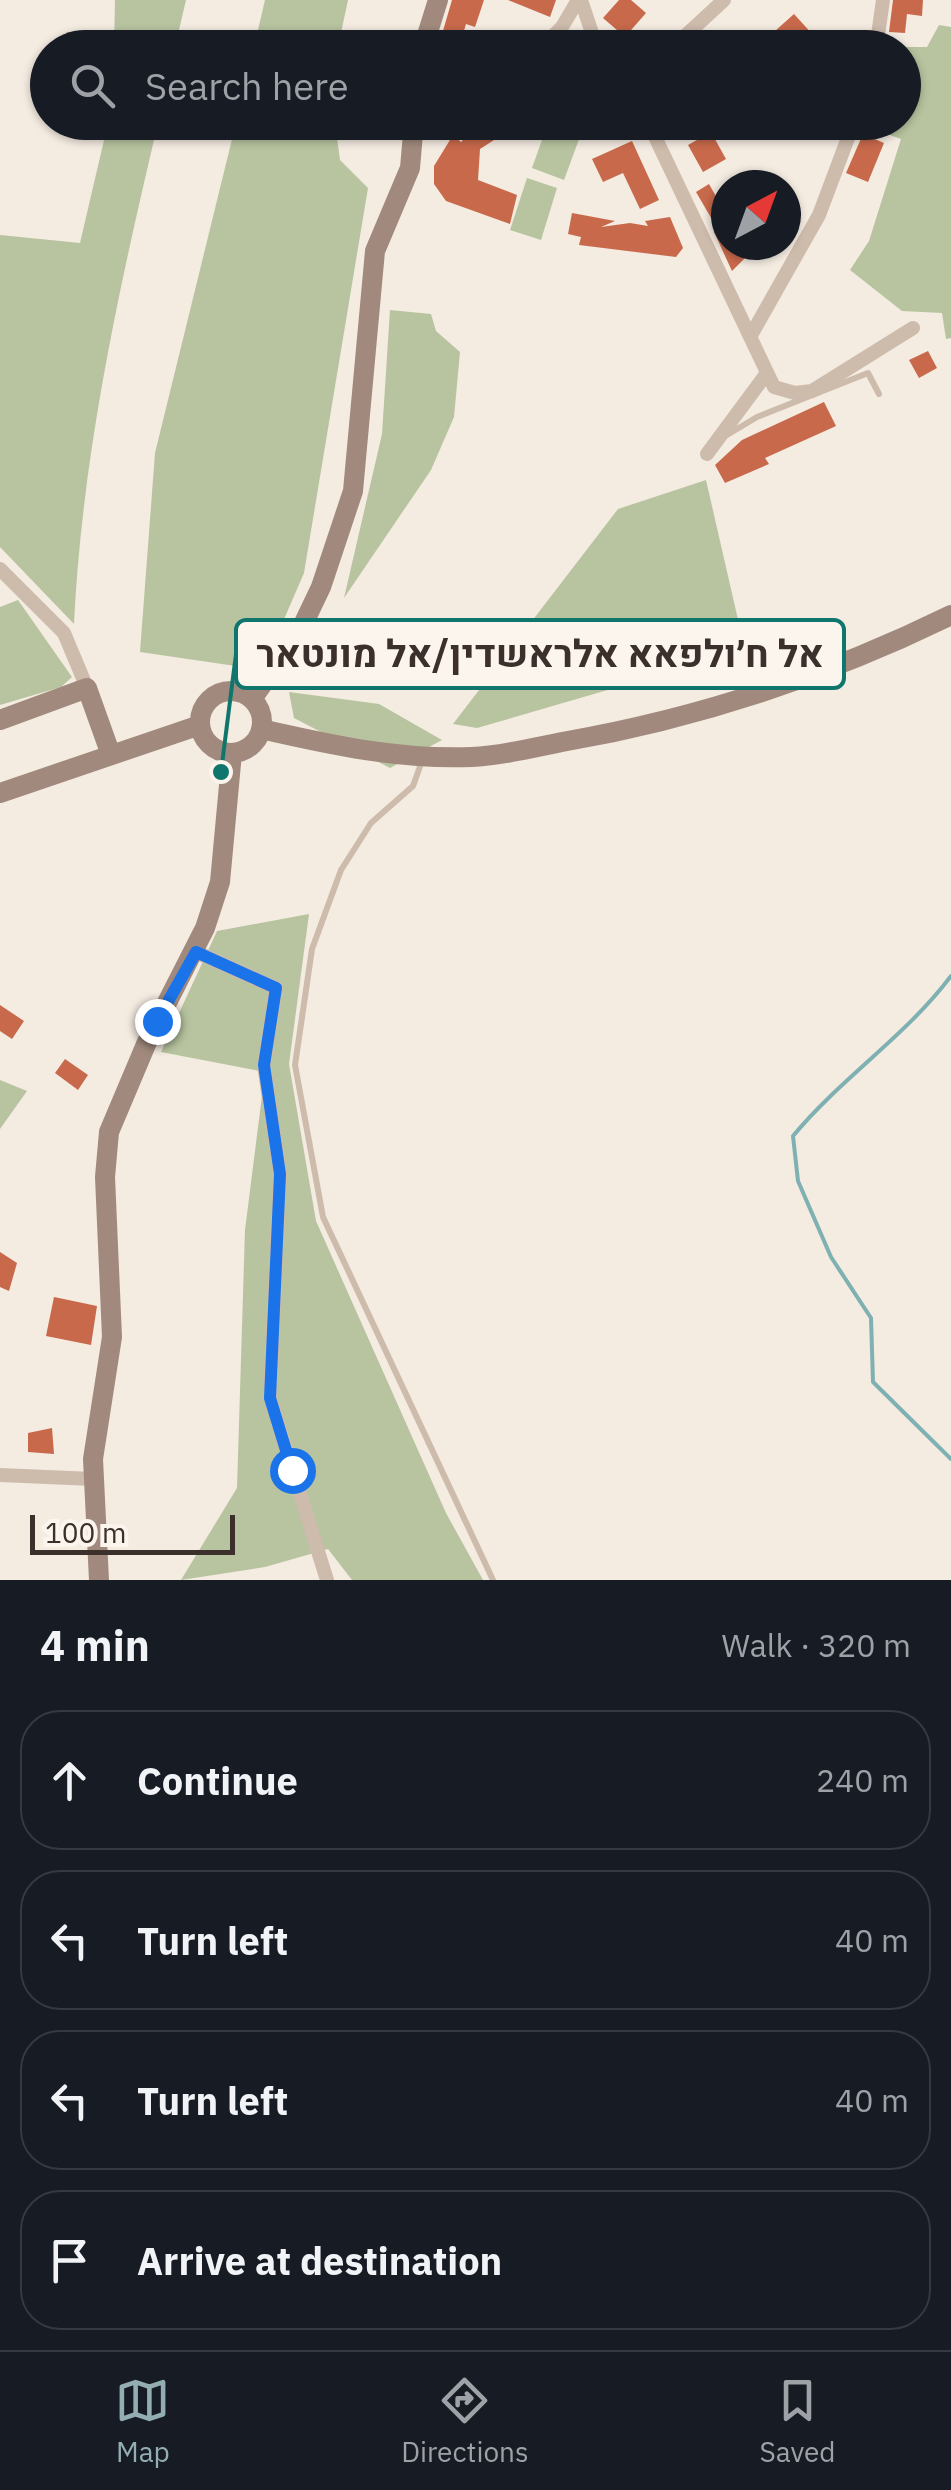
<!DOCTYPE html>
<html lang="en">
<head>
<meta charset="utf-8">
<style>
	body { margin:0; font-family:"IBM Plex Sans",Heebo,sans-serif; background:#20242c; color:#f1f3f6 }
	.compass { position:absolute; left:711px; top:170px; width:90px; height:90px; border-radius:50%; background:#171b24; box-shadow:0 2px 8px #0004; rotate:41deg }
	.scale { position:absolute; left:30px; bottom:25px; width:205px; box-sizing:border-box; padding-left:10px; border:5px solid #3b302b; border-top:0; font-size:28px; line-height:35px; white-space:nowrap; color:#3b302b; -webkit-text-stroke:8px #fbf5ee; paint-order:stroke }
	.stop { position:absolute; width:30px; height:30px; margin:-22px; border:8px solid #1a73e8; border-radius:50%; background:#fff }
	.stop.end { background:#1a73e8; border-color:#fff; box-shadow:0 2px 10px #0008 }
	.list { margin:0; padding:0; list-style:none }
	h2 { display:flex; justify-content:space-between; align-items:center; height:130px; margin:0; padding:0 40px; font-size:42px }
	h2 small { font-size:32px; font-weight:400; color:#9ea1a6 }
	.list li { display:grid; grid-template-columns:65px 1fr auto; gap:30px; align-items:center; box-sizing:border-box; height:140px; margin:0 20px 20px; padding:0 20px; border:2px solid #363941; border-radius:40px }
	.list b { display:block; font-size:38px; white-space:nowrap }
	.list em { font-size:32px; font-style:normal; color:#9ea1a6 }
	.icon { flex:none; width:55px; height:55px; fill:none; stroke:currentColor; stroke-width:2; stroke-linecap:round; stroke-linejoin:round }
	.map { position:relative; flex:none; width:951px; height:1580px; overflow:hidden }
	.search { position:absolute; background:#171b24; box-shadow:0 2px 8px #0004; left:30px; right:30px; top:30px; height:110px; display:flex; align-items:center; gap:25px; box-sizing:border-box; padding:0 35px; border-radius:55px; color:#9ea1a6; font-size:38px }
	.sheet { height:770px; background:#171b24 }
	nav { display:flex; justify-content:space-around; align-items:center; box-sizing:border-box; height:140px; border-top:2px solid #363941; background:#171b24; font-size:28px; color:#9ea1a6 }
	nav a { display:grid; justify-items:center; gap:5px }
	nav .on { color:#92aeb2 }
	.map>svg:first-child { display:block }
	.green { fill:#b8c4a0 }
	.lines { fill:none; stroke-linecap:round; stroke-linejoin:round }
	.stream { stroke:#7fb0b2; stroke-width:4 }
	.building { fill:#c8694b }
	.lane { stroke:#cdbbac; stroke-width:6 }
	.street { stroke:#cdbbac; stroke-width:14 }
	.secondary { stroke:#a18a7d; stroke-width:20 }
	.route { stroke:#1a73e8; stroke-width:12 }
	.leader { fill:none; stroke:#0f766e; stroke-width:4 }
	.callout-dot { fill:#0f766e; stroke:#fbf5ee; stroke-width:4 }
	.callout { fill:#fbf5ee; stroke:#0f766e; stroke-width:4 }
	.callout-label { font-size:38px; text-anchor:middle; font-weight:bold; fill:#3b302b }
</style>
</head>
<body>
<div class="map">
<svg width="951" height="1580" viewBox="0 0 951 1580">
	<rect width="100%" height="100%" fill="#f4ebe1"/>
	<path class="green" d="M115,0h71l-11,47h-61z
		M265,0h83l-10,47h-84z
		M939,25l12,2v311l-5,1 -4,-26 -40,-2 -52,-41 19,-29 32,-102 -36,-13 39,-4 -2,-75h25z
		M108,123h50c-39,165 -76,332 -84,501l-74,-77v-312l80,8z
		M236,123h99l5,37 28,28 -64,385 -42,97 -122,-18 15,-199z
		M548,123h37l-21,57 -32,-12z
		M527,178l30,10 -16,52 -31,-10z
		M390,310l41,4 5,17 24,21 -6,65 -23,53 -87,128 38,-164z
		M706,480l39,170 -268,78 -24,-4 165,-215z
		M18,600l54,77 -11,10 -61,18v-98z
		M289,692l90,12 63,36 -52,28 -96,-50z
		M309,914l-20,150 27,157 130,292 37,67h-131l-24,-31 -63,18 -84,13 56,-92 8,-258 20,-158 -104,-20 56,-121z
		M0,1080l27,11 -27,38z"/>
	<g class="lines">
		<path class="stream" d="M951,976c-45,60 -110,102 -158,160l5,45 33,76 40,61 2,64 78,77"/>
	</g>
	<path class="building" d="M452,0h32l-9,27 -9,-3 -7,24h-21z
		M508,0h48l-6,17z
		M619,0h12l15,13 -21,24 -22,-19z
		M893,0h30l-1,16 -15,-2 -2,19 -16,-1z
		M794,14l20,22 -12,12h-64l20,-17 7,9z
		M481,122h18l6,11 -25,16 -2,31 39,15 -7,29 -64,-23 -12,-17v-18l19,-31 8,7z
		M711,132l15,27 -23,13 -15,-27z
		M863,134l21,9 -16,39 -22,-9z
		M632,141l27,59 -19,9 -17,-36 -20,9 -11,-23z
		M709,184l17,30v31h32l-26,26 -18,-39 3,-4 -21,-36z
		M572,213l43,8 -14,6 29,-4 18,3 -3,-5 25,-4 13,31 -7,9 -97,-12 2,-8 -13,-3z
		M928,351l9,17 -18,10 -10,-18z
		M824,402l12,24 -71,32 4,6 -44,19 -10,-18 27,-25z
		M0,1005l24,16 -12,18 -12,-8z
		M65,1059l23,16 -10,15 -23,-17z
		M0,1252l17,11 -8,28 -9,-4z
		M54,1297l43,9 -6,39 -45,-9z
		M52,1428l2,26 -26,-2v-19z"/>
	<g class="lines">
		<path class="lane" d="M727,435l30,-18 111,-44 11,21
			M423,758l-10,28 -42,37 -30,47 -29,79 -17,116 28,152 170,363"/>
		<path class="street" d="M581,0l16,48
			M878,35l5,-35
			M541,48l21,-21 16,-27
			M672,48l52,-48
			M648,122l126,265 21,6 17,-2 101,-63
			M750,337l69,-122 35,-93
			M707,454l60,-81
			M0,569l64,64 23,55
			M196,952l80,36 -12,77 16,109 -10,224 57,182
			M0,1475l93,4"/>
		<path class="secondary" d="M423,48l15,-48
			M200 722a31 31 0 1 1 62 0a31 31 0 1 1-62 0Z
			M252,699l47,-66 22,-46 32,-96 22,-240 35,-83 4,-46
			M0,720l87,-32 24,67
			M261,729c70,16 139,31 211,28 29,-1 60,-9 90,-15 133,-23 267,-67 389,-127
			M0,793l200,-68
			M99,1580l-6,-121 19,-122 -7,-160 4,-45 38,-90 58,-114 15,-46 12,-129"/>
	</g>
	<g class="lines">
		<path class="route" d="M157,1021l39,-69 80,36 -12,77 16,109 -10,224 22,72"/>
	</g>
	<path class="leader" d="M221 772L236 654"/>
	<circle class="callout-dot" cx="221" cy="772" r="10"/>
	<rect class="callout" x="236" y="620" width="608" height="68" rx="10"/>
	<g class="callout-label">
		<text x="540" y="667">אל ח׳ולפאא אלראשדין/אל מונטאר</text>
	</g>
</svg>
<svg class="compass" viewBox="-18 -18 36 36"><path d="M0-13l5 13h-10z" fill="#e53935"/><path d="M0 13l5-13h-10z" fill="#9ea1a6"/></svg>
<div class="scale">100 m</div>
<div class="stop" style="left:292px;top:1470px"></div>
<div class="stop end" style="left:157px;top:1021px"></div>
<div class="search"><svg class="icon" aria-label="search" viewBox="0 0 24 24"><circle cx="10" cy="10" r="6"/><path d="M15 15l6 6"/></svg>Search here</div>
</div>
<section class="sheet">
<h2>4 min<small>Walk · 320 m</small></h2>
<ul class="list">
<li><svg class="icon" aria-label="ahead" viewBox="0 0 24 24"><path d="M12 20V5M6 11l6-6 6 6"/></svg><div><b>Continue</b></div><em>240 m</em></li>
<li><svg class="icon" aria-label="left" viewBox="0 0 24 24"><path d="M17 20v-9H6M10 6l-5 5 5 5"/></svg><div><b>Turn left</b></div><em>40 m</em></li>
<li><svg class="icon" aria-label="left" viewBox="0 0 24 24"><path d="M17 20v-9H6M10 6l-5 5 5 5"/></svg><div><b>Turn left</b></div><em>40 m</em></li>
<li><svg class="icon" aria-label="arrive" viewBox="0 0 24 24"><path d="M6 21V4h12l-3 4 3 4H6"/></svg><div><b>Arrive at destination</b></div></li>
</ul>
</section>
<nav>
<a class="on"><svg class="icon" aria-label="map" viewBox="0 0 24 24"><path d="M3 6l6-2 6 2 6-2v14l-6 2-6-2-6 2zM9 4v14M15 6v14"/></svg>Map</a>
<a><svg class="icon" aria-label="directions" viewBox="0 0 24 24"><path d="M12 3l9 9-9 9-9-9zM9 14v-3h6M13 9l2 2-2 2"/></svg>Directions</a>
<a><svg class="icon" aria-label="saved" viewBox="0 0 24 24"><path d="M7 4h10v16l-5-4-5 4z"/></svg>Saved</a>
</nav>
</body>
</html>
